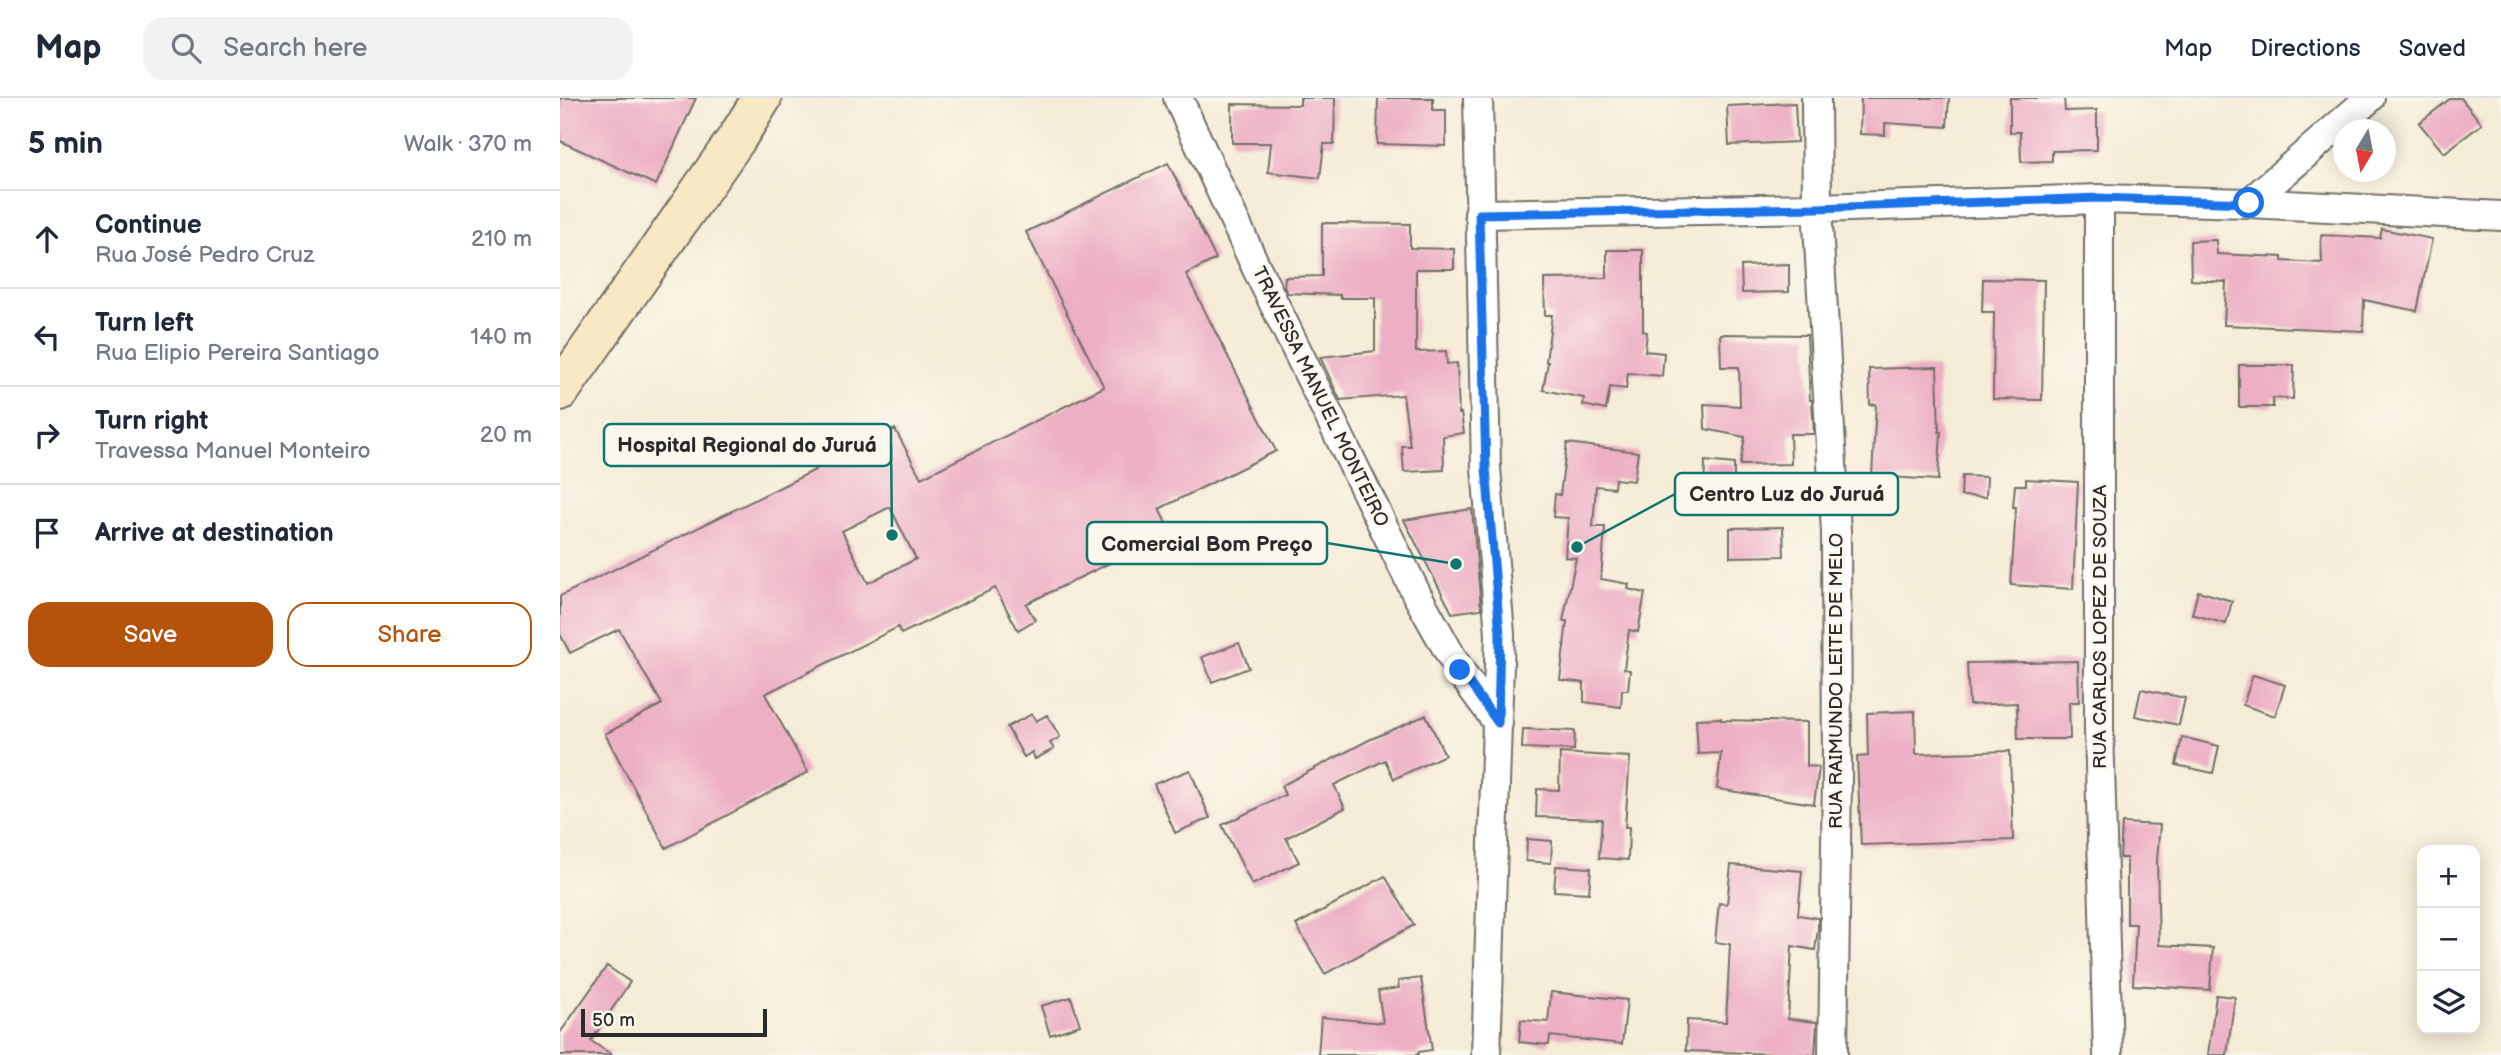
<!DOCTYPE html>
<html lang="en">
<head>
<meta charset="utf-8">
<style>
	body { margin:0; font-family:"Balsamiq Sans",sans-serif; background:#f2f2f3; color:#1f2937 }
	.controls { position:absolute; right:21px; bottom:21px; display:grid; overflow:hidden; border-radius:14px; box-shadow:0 4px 18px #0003 }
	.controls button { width:63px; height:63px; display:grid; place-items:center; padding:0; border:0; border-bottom:2px solid #e0e1e3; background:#fff; color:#1f2937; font:35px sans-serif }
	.compass { position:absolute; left:1773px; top:21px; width:63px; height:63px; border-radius:50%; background:#fff; box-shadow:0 4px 18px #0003; rotate:190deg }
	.scale { position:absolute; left:21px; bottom:18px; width:186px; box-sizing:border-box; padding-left:7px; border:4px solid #2b2b2b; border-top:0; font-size:19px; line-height:24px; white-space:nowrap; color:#2b2b2b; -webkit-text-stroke:5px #fbf7ec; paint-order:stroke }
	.stop { position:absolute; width:21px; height:21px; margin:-16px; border:5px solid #1a73e8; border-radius:50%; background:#fff }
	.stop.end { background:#1a73e8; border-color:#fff; box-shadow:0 2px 7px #0008 }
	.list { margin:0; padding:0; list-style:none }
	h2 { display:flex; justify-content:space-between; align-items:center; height:91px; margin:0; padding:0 28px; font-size:30px }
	h2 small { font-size:23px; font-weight:400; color:#747a83 }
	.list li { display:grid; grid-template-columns:46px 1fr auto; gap:21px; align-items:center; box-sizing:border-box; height:98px; padding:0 28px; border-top:2px solid #e0e1e3 }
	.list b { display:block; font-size:26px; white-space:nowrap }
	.list p { margin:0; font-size:23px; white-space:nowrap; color:#747a83 }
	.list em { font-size:23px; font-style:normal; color:#747a83 }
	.actions { display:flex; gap:14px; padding:21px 28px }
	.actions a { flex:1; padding:16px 0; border:2px solid #b45309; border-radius:21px; text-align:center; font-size:24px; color:#b45309 }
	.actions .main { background:#b45309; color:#fff }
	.icon { flex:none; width:38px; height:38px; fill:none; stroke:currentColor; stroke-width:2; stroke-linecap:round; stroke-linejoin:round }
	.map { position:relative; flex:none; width:1941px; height:957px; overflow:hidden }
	header { display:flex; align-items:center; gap:42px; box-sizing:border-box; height:98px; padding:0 35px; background:#fff; border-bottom:2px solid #e0e1e3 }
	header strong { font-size:33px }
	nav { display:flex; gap:38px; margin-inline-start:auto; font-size:24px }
	.search { width:490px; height:63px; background:#f2f2f3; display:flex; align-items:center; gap:18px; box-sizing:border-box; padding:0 24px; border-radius:21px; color:#747a83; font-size:26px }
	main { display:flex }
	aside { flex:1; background:#fff }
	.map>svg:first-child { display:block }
	.building { fill:#edafc4; fill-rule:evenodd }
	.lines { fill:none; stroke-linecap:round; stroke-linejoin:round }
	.minor-casing { stroke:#726f67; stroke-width:32 }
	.secondary-casing { stroke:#726f67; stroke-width:42 }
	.minor { stroke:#fff; stroke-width:28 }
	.secondary { stroke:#f8e8c3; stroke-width:38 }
	.route { stroke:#1a73e8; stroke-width:9 }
	.labels { text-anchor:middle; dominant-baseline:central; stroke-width:6; stroke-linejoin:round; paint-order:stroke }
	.street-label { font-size:19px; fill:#2b2b2b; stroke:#fbf7ec }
	.leader { fill:none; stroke:#0f766e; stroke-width:2.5 }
	.callout-dot { fill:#0f766e; stroke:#fbf7ec; stroke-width:2.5 }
	.callout { fill:#fbf7ec; stroke:#0f766e; stroke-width:2.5 }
	.callout-label { font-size:21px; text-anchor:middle; font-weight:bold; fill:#2b2b2b }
</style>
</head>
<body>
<header>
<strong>Map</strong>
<div class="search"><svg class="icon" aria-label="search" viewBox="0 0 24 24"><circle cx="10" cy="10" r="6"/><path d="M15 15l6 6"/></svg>Search here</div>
<nav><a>Map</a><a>Directions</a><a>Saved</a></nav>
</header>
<main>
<aside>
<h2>5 min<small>Walk · 370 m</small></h2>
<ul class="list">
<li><svg class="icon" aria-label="ahead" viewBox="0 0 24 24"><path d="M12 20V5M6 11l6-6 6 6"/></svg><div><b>Continue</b><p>Rua José Pedro Cruz</p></div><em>210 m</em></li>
<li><svg class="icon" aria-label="left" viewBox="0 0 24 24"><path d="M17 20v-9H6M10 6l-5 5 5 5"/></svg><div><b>Turn left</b><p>Rua Elipio Pereira Santiago</p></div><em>140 m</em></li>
<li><svg class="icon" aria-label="right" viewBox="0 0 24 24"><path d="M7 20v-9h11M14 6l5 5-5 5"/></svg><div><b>Turn right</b><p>Travessa Manuel Monteiro</p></div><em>20 m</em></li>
<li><svg class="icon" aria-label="arrive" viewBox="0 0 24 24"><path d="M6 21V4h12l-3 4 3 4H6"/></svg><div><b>Arrive at destination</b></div></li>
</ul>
<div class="actions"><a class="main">Save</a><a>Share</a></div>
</aside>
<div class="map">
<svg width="1941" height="957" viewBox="0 0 1941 957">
	<rect width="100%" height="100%" fill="#fbf7ec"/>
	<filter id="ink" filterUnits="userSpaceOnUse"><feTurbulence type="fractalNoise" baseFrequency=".0143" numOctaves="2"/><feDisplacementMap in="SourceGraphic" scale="14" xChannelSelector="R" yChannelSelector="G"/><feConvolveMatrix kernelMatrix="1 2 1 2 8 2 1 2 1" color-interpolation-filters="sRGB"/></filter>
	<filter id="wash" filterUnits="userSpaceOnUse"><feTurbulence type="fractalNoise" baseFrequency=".00686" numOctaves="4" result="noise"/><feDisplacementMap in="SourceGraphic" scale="28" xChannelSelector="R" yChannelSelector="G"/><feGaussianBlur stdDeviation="1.57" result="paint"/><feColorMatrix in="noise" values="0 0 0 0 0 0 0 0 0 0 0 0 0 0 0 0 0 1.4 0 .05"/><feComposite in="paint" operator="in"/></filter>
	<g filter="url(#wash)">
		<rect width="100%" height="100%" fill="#f5ecd7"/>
		<g id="blocks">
			<path class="building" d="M0,0h136l-40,87 -96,-44z
				M740,0h35l-1,46h-10l-4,34 -52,-6 3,-29h-39v-39l68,1z
				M818,0h55v12h13v36l-69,-2z
				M1301,0h88l-2,29 -62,-4v12l-25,-1z
				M1450,0h54l1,13 32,-1v40l-45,1v10l-31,1 -1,-30h-10z
				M1891,0h10l21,26 -38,29 -25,-30z
				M1235,5l2,39 -68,3 -2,-39z
				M608,65l48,96 -30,15 90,177 -117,58 12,24 -145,71 9,16 -17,10 -23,-42 -94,46 -3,-7 -133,67 43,78 -142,76 -61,-114 57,-30 -43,-75 -49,24 -10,-19v-38l255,-126 -7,-14 48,-24 6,13 33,-16 26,49 183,-91 -78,-155zM330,409l26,52 -48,24 -26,-52z
				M762,125l88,1v24l44,1v20h-38v83l30,-1 1,13 10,-1 2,51 2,-1 3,20 -21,3 1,34 -40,2 -2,-26h8l-7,-51 -63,5 -20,-43 55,-6v-53h-35v-3l-53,-2 -3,-6 1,-10 37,-1z
				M1822,131l50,10 -15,72 -53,-11 -1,31 -139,-6 2,-43 -35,-2 -1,-39 26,-1 1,14 65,3v4l40,2 -1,-28 59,3z
				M1047,152h36v81l4,1 -2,19 19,2 -2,23 -34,-3 -2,16 -16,-2 -4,23 -23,-5 1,-7 -41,-8 5,-28h-2l6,-47h-7l-1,-36 63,-1z
				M1229,166v28l-47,1 -1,-27z
				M1423,181l61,1 -2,120 -49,-1 1,-87h-12z
				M1160,236l87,1 3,65h2l2,34h-24l1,30 -51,1 5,-28 -40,-8 -1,-25 36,2 -1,-39h-18z
				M1679,267h55l-1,34 -20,-1v9h-34z
				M1377,269l2,65h2l-3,48 -66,-4 4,-72 -6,1 -1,-36z
				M1007,345l71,9 -4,29 -19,-2 -1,9 -18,-2 -3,41h12l-4,52 28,5 -1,5 17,4 -7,39 -9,-2 -5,39 6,1 -2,20h-6l-1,17 -37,-5v-19l-24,-3 7,-59h-4l13,-63 -11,-1 3,-39 -15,-1 2,-23 5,1z
				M1145,363l29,3v40l-30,1z
				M1402,378l25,1 -1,20 -25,-1z
				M1466,381l52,3 -5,107 -62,-4 5,-78h-3l2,-22h11z
				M912,411l9,100 -29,4 -48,-93z
				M1223,429l1,29 -54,1v-29z
				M1638,493l34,10 -6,23 -34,-10z
				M679,545l10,25 -37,14 -10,-25z
				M1518,563l1,41h-10l1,37h-52l-1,-36 -48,2 -2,-42z
				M1693,577l32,10 -10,31 -32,-11z
				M1581,591l44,9 -6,27 -44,-9z
				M1355,613l1,43 94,-3 3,89 -152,5 -4,-88 11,-1 -1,-43z
				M472,616l4,7 11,-6 13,22 -10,6 4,6 -19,10 -3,-7 -8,5 -17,-30z
				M866,617l19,40 -51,24 -9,-19 -51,25 11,23 -59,30 13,24 -47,23 -30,-60 63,-30 -4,-9 88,-46z
				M1161,620v2l86,2v44l12,1 -5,37 -97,-15 4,-36 -23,1 -2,-35z
				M963,631l52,2 -1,19 -52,-2z
				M1622,639l37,9 -6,27 -37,-8z
				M1000,655l70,4 -5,70h4l-1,33 -29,-2 3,-39 -66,-2 1,-28 22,1z
				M630,672l20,48 -35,15 -21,-49z
				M1562,725l38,2 -3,35 2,85 54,3 -3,42 -77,-5 3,-61h-9v-66h-7z
				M967,741l25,2 -1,22 -25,-2z
				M1171,767l71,6 -4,44 20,3v11l-3,21 -23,-4 -4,73 29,3 -2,33 -129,-4 1,-31 39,2 4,-78 -15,-2 4,-39 8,1z
				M996,768l35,2 -2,25 -35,-2z
				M825,778l29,49 -89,49 -29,-49z
				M47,868l23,16 -39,59 21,14h-52v-22z
				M861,880l11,72 -14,2 1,3h-101l3,-38 62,6 -5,-32 21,-3 -1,-7z
				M991,894l76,8 -5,44 -72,-8 -1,9 -30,-3 2,-22 27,2z
				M1656,897l19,2 -8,58h-19z
				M511,899l9,28 -30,10 -9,-29z"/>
		</g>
	</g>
	<g filter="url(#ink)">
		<use href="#blocks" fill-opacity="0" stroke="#726f67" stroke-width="2"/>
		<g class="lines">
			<defs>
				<path id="minor" d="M618,0l78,169 161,328 42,75 39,53
					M918,0l8,370 14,166 -14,421
					M1256,0l1,110 19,324 1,243 -4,280
					M1539,101v529l9,327
					M1689,105l121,-105
					M919,116l338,-6 282,-9 150,4 252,13"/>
				<path id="secondary" d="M0,293l177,-253 25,-40"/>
			</defs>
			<use href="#minor" class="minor-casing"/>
			<use href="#secondary" class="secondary-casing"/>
			<use href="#minor" class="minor"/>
			<use href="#secondary" class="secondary"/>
		</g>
	</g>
	<g class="lines" filter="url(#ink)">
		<path class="route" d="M900,572l38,53 2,-89 -14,-166 -7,-254 338,-6 282,-10 150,5"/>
	</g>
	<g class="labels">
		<g class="street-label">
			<text transform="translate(760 299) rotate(64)">TRAVESSA MANUEL MONTEIRO</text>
			<text transform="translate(1540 529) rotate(-90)">RUA CARLOS LOPEZ DE SOUZA</text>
			<text transform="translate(1276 583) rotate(-90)">RUA RAIMUNDO LEITE DE MELO</text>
		</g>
	</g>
	<path class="leader" d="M332 437L331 347M1017 449L1115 396M896 466L767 445"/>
	<g class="callout-dot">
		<circle cx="332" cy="437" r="7"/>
		<circle cx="1017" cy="449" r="7"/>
		<circle cx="896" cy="466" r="7"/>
	</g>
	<g class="callout">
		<rect x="44" y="326" width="287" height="42" rx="7"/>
		<rect x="1115" y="375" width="223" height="42" rx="7"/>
		<rect x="527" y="424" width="240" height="42" rx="7"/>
	</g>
	<g class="callout-label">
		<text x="187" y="354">Hospital Regional do Juruá</text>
		<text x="1227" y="403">Centro Luz do Juruá</text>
		<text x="647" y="453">Comercial Bom Preço</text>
	</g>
</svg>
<div class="controls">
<button>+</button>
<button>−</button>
<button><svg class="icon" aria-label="layers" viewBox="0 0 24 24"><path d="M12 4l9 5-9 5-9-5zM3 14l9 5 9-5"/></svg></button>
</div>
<svg class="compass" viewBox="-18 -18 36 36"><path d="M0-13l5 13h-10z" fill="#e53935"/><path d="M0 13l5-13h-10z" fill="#747a83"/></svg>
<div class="scale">50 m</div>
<div class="stop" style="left:1689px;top:105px"></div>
<div class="stop end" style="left:900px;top:572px"></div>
</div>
</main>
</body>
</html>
